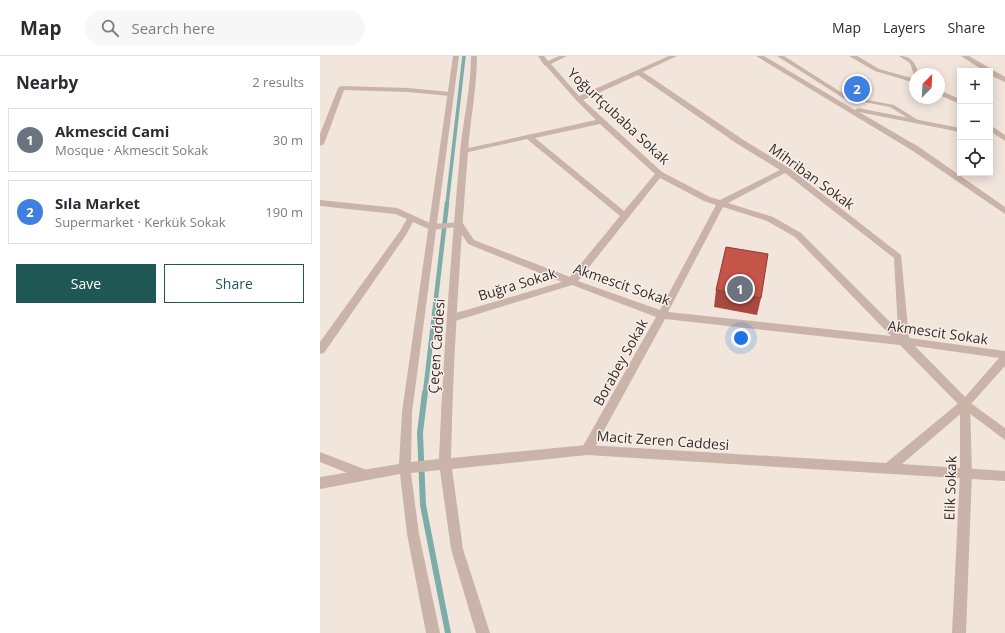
<!DOCTYPE html>
<html lang="en">
<head>
<meta charset="utf-8">
<style>
	body { margin:0; font-family:"Open Sans",sans-serif; background:#f7f7f7; color:#2b2b33 }
	.controls { position:absolute; right:12px; top:12px; display:grid; overflow:hidden; border-radius:0px; box-shadow:0 2px 10px #0003 }
	.controls button { width:36px; height:36px; display:grid; place-items:center; padding:0; border:0; border-bottom:1px solid #e1e1e2; background:#fff; color:#2b2b33; font:20px sans-serif }
	.compass { position:absolute; left:589px; top:12px; width:36px; height:36px; border-radius:50%; background:#fff; box-shadow:0 2px 10px #0003; rotate:24deg }
	.you { position:absolute; left:421px; top:282px; width:14px; height:14px; margin:-10px; border:3px solid #fff; border-radius:50%; background:#1a73e8; box-shadow:0 0 0 6px #1a73e833 }
	.badge { display:grid; place-items:center; width:26px; height:26px; border-radius:50%; background:#1e5753; color:#fff; font-size:13px; font-weight:700 }
	.pin { position:absolute; translate:-50% -50%; border:2px solid #fff; box-shadow:0 1px 4px #0006 }
	.list { margin:0; padding:0; list-style:none }
	h2 { display:flex; justify-content:space-between; align-items:center; height:52px; margin:0; padding:0 16px; font-size:17px }
	h2 small { font-size:13px; font-weight:400; color:#7c7c81 }
	.list li { display:grid; grid-template-columns:26px 1fr auto; gap:12px; align-items:center; box-sizing:border-box; height:64px; margin:0 8px 8px; padding:0 8px; border:1px solid #e1e1e2; border-radius:0px }
	.list b { display:block; font-size:15px; white-space:nowrap }
	.list p { margin:0; font-size:13px; white-space:nowrap; color:#7c7c81 }
	.list em { font-size:13px; font-style:normal; color:#7c7c81 }
	.actions { display:flex; gap:8px; padding:12px 16px }
	.actions a { flex:1; padding:9px 0; border:1px solid #1e5753; border-radius:0px; text-align:center; font-size:14px; color:#1e5753 }
	.actions .main { background:#1e5753; color:#fff }
	.icon { flex:none; width:22px; height:22px; fill:none; stroke:currentColor; stroke-width:2; stroke-linecap:round; stroke-linejoin:round }
	.map { position:relative; flex:none; width:685px; height:577px; overflow:hidden }
	header { display:flex; align-items:center; gap:24px; box-sizing:border-box; height:56px; padding:0 20px; background:#fff; border-bottom:1px solid #e1e1e2 }
	header strong { font-size:19px }
	nav { display:flex; gap:22px; margin-inline-start:auto; font-size:14px }
	.search { width:280px; height:36px; background:#f7f7f7; display:flex; align-items:center; gap:10px; box-sizing:border-box; padding:0 14px; border-radius:22px; color:#7c7c81; font-size:15px }
	main { display:flex }
	aside { flex:1; background:#fff }
	.map>svg:first-child { display:block }
	.lines { fill:none; stroke-linecap:round; stroke-linejoin:round }
	.stream-far2 { stroke:#7caea9; stroke-width:3.5 }
	.stream-far1 { stroke:#7caea9; stroke-width:4.5 }
	.stream { stroke:#7caea9; stroke-width:6 }
	.service { fill:#cab3a8; fill-rule:evenodd }
	.minor { fill:#cab3a8; fill-rule:evenodd }
	.tertiary { fill:#cab3a8; fill-rule:evenodd }
	.wall { fill:#a9493e }
	.building { fill:#c45548; stroke:#893c32 }
	.labels { text-anchor:middle; dominant-baseline:central; stroke-width:3; stroke-linejoin:round; paint-order:stroke }
	.street-label { font-size:14px; fill:#372b28; stroke:#f9efe9 }
</style>
</head>
<body>
<header>
<strong>Map</strong>
<div class="search"><svg class="icon" aria-label="search" viewBox="0 0 24 24"><circle cx="10" cy="10" r="6"/><path d="M15 15l6 6"/></svg>Search here</div>
<nav><a>Map</a><a>Layers</a><a>Share</a></nav>
</header>
<main>
<aside>
<h2>Nearby<small>2 results</small></h2>
<ul class="list">
<li><span class="badge" style="background:#6b7280">1</span><div><b>Akmescid Cami</b><p>Mosque · Akmescit Sokak</p></div><em>30 m</em></li>
<li><span class="badge" style="background:#3f7fe0">2</span><div><b>Sıla Market</b><p>Supermarket · Kerkük Sokak</p></div><em>190 m</em></li>
</ul>
<div class="actions"><a class="main">Save</a><a>Share</a></div>
</aside>
<div class="map">
<svg width="685" height="577" viewBox="0 0 685 577">
	<rect width="100%" height="100%" fill="#f2e5dc"/>
	<g class="lines">
		<path class="stream-far2" d="M127,148l17,-148"/>
		<path class="stream-far1" d="M105,337l22,-190"/>
		<path class="stream" d="M105,336l-5,41 3,72 25,128"/>
		<path class="service" d="M457,0h7l63,40 47,9 27,17 -5,1 -26,-16 -47,-9z
			M579,0c13,0 16,7 20,18l-5,1 -4,-12z"/>
		<path class="minor" d="M218,0h6l4,5 11,-5h8l-16,8 28,32 90,-40h8l-34,16 99,67 47,29 112,87 8,83 96,13v15l-35,39 2,68 -6,160h-14l8,-160v-67l-60,-61 -235,-26 -74,135 -4,1 -4,-1 -2,-4 2,-4 73,-129 -84,-32 -120,37 -3,-1 -2,-3 2,-3 113,-33 -94,-38 -11,-17 -26,3 -18,-8 -7,13 -82,118 -4,1v-12l80,-111 7,-12 -12,-5 -75,-8v-6l77,8 35,16 30,-2 12,18 96,37 50,-61 -93,-77 -63,14 -4,-2 4,-2 132,-29 -20,-20 -30,-34 -2,-1zM318,19l98,68 44,27 -60,30 -10,-3 -48,-25 -79,-72zM280,68l55,50 -31,37 -89,-73zM465,117l109,85 4,72 -97,-97 -28,-16 -45,-14zM340,122l44,23 12,4 -56,105 -82,-29zM403,151l44,14 28,16 96,99 -223,-24zM595,290l84,12 -34,39z
			M436,0h8l91,54 3,-2 102,20v4l-101,-20 60,35 86,60v7l-92,-63z
			M529,0h8l22,13 36,10v4l-40,-12z
			M641,0h8l36,21v5l-15,-7v-4h-6z
			M21,30l67,2 42,4 3,2 -3,2 -42,-4 -64,-2 -20,54 -4,2v-12l18,-46z
			M619,34l21,9v5l-21,-9z
			M670,69l15,10v6l-15,-10z
			M0,396l49,19 2,4 -2,4 -4,1 -45,-18z"/>
		<path class="tertiary" d="M133,0h6l-47,356 -1,50 28,-3c4,-102 12,-204 21,-306 3,-33 11,-65 11,-97h6c0,32 -7,64 -9,96 -8,102 -15,204 -17,306l136,-13 299,18 75,-62 4,-2 40,29v12l-40,-30 -63,54 103,7v10l-418,-26 -135,14 11,80 27,84h-14l-25,-84 -11,-79 -29,3 8,61 21,99h-14l-19,-99 -7,-60 -80,15v-12l79,-13 3,-52z"/>
	</g>
	<path class="wall" d="M396,234l45,8 -4,17 -43,-8z"/>
	<path class="building" d="M406,191l42,7 -7,44 -45,-8z"/>
	<g class="labels">
		<g class="street-label">
			<text transform="translate(299 60) rotate(43)">Yoğurtçubaba Sokak</text>
			<text transform="translate(492 120) rotate(36)">Mihriban Sokak</text>
			<text transform="translate(197 228) rotate(-17)">Buğra Sokak</text>
			<text transform="translate(302 228) rotate(19)">Akmescit Sokak</text>
			<text transform="translate(618 276) rotate(8)">Akmescit Sokak</text>
			<text transform="translate(116 290) rotate(-86)">Çeçen Caddesi</text>
			<text transform="translate(300 306) rotate(-61)">Borabey Sokak</text>
			<text transform="translate(343 384) rotate(4)">Macit Zeren Caddesi</text>
			<text transform="translate(630 432) rotate(-88)">Elik Sokak</text>
		</g>
	</g>
</svg>
<div class="controls">
<button>+</button>
<button>−</button>
<button><svg class="icon" aria-label="locate" viewBox="0 0 24 24"><circle cx="12" cy="12" r="6"/><path d="M12 2v4M12 18v4M2 12h4M18 12h4"/></svg></button>
</div>
<svg class="compass" viewBox="-18 -18 36 36"><path d="M0-13l5 13h-10z" fill="#e53935"/><path d="M0 13l5-13h-10z" fill="#7c7c81"/></svg>
<div class="you"></div>
<div class="pin badge" style="left:420px;top:233px;background:#6b7280">1</div>
<div class="pin badge" style="left:537px;top:33px;background:#3f7fe0">2</div>
</div>
</main>
</body>
</html>
